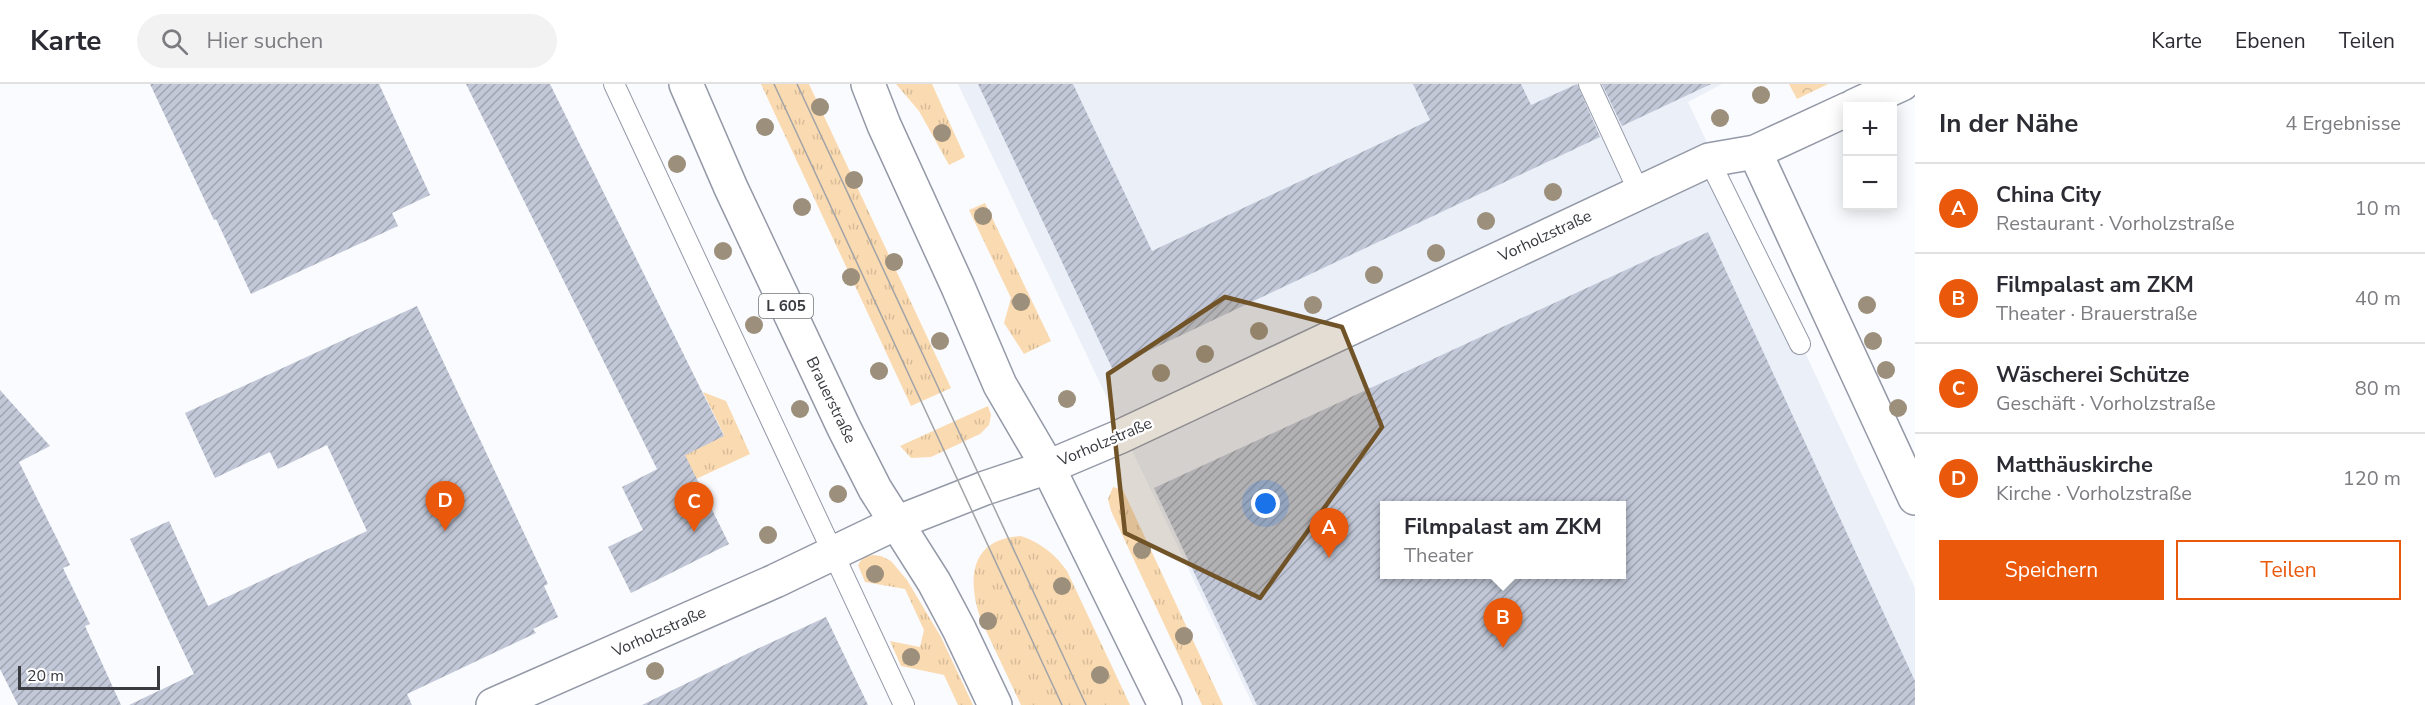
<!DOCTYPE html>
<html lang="de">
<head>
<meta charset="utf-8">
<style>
	body { margin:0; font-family:"Nunito Sans",sans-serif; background:#f2f2f3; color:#2b2b33 }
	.controls { position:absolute; right:18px; top:18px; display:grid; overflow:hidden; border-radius:0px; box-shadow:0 3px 15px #0003 }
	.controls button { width:54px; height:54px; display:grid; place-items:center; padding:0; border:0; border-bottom:2px solid #e1e1e2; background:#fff; color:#2b2b33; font:30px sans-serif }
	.scale { position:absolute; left:18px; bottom:15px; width:142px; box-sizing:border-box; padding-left:6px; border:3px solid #393b41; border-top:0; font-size:16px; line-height:21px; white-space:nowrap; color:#393b41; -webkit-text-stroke:4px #fff; paint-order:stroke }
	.you { position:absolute; left:1266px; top:420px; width:21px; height:21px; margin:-15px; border:4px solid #fff; border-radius:50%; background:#1a73e8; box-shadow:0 0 0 9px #1a73e833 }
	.badge { display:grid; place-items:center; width:39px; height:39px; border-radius:50%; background:#ea580c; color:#fff; font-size:20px; font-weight:700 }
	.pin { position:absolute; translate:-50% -50px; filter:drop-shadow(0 2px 3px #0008) }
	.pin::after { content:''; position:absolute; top:32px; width:21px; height:18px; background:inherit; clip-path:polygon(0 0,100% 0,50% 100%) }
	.popup { position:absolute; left:1380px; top:417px; width:246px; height:78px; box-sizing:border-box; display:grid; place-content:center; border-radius:0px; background:#fff; filter:drop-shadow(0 2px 4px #0005); font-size:20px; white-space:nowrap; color:#7c7c81 }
	.popup b { font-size:22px; color:#2b2b33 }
	.popup::after { content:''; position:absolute; left:50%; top:100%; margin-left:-12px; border:12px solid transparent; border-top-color:#fff }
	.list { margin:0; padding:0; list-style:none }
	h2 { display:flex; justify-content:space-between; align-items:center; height:78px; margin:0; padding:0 24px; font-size:26px }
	h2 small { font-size:20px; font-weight:400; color:#7c7c81 }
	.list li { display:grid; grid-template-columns:39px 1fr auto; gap:18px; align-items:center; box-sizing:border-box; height:90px; padding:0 24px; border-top:2px solid #e1e1e2 }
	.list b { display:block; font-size:22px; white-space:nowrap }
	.list p { margin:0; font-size:20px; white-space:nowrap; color:#7c7c81 }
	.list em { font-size:20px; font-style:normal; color:#7c7c81 }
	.actions { display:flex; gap:12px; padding:18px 24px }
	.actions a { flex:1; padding:14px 0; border:2px solid #ea580c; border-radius:0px; text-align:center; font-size:21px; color:#ea580c }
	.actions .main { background:#ea580c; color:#fff }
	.icon { flex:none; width:33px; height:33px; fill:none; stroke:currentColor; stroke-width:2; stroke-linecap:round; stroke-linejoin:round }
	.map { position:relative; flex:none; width:1915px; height:621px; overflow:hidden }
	header { display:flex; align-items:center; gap:36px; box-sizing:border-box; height:84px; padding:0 30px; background:#fff; border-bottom:2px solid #e1e1e2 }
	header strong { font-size:28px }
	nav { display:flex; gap:33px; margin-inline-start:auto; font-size:21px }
	.search { width:420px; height:54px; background:#f2f2f3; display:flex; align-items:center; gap:15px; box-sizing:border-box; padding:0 21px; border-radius:33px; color:#7c7c81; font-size:22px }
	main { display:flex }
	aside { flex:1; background:#fff }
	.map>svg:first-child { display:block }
	.built { fill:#ebeff8; fill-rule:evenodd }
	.grass { fill:url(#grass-tufts) }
	.park { fill:url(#park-crowns) }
	.building { fill:url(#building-hatch); fill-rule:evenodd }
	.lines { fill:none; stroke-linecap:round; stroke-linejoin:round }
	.lane-casing { stroke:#9499a8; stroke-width:22 }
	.street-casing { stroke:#9499a8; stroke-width:36 }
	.primary-casing { stroke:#9499a8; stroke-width:36 }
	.lane { stroke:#fff; stroke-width:20 }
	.street { stroke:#fff; stroke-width:33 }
	.primary { stroke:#fff; stroke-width:33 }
	.tram { stroke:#a1a3a7; stroke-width:1.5 }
	.tree { fill:#9c8f7b }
	.marked { fill:#715328; fill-opacity:0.2; stroke:#715328; stroke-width:4.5; stroke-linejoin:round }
	.labels { text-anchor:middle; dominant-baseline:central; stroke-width:5; stroke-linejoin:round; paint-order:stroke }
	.shield { fill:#fff; stroke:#74767a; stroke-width:1.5 }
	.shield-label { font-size:15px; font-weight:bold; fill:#393b41 }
	.street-label { font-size:16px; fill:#393b41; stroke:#fff }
</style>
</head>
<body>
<header>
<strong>Karte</strong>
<div class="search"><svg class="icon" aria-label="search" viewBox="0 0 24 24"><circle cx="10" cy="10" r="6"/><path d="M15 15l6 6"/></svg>Hier suchen</div>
<nav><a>Karte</a><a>Ebenen</a><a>Teilen</a></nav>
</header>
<main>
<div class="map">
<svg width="1915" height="621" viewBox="0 0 1915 621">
	<defs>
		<pattern id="grass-tufts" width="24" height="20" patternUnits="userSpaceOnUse" patternTransform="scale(1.5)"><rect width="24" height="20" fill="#fadab1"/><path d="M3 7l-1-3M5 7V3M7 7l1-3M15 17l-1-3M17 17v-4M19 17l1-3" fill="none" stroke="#d7bc99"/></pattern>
		<pattern id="park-crowns" width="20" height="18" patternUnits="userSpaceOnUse" patternTransform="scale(1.5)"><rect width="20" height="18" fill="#fadab1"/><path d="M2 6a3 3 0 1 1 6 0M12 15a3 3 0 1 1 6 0" fill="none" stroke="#d7bc99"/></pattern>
		<pattern id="building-hatch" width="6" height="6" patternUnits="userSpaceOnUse" patternTransform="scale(1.5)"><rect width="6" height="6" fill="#c2c8d8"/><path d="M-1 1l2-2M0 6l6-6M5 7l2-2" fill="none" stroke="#9fa4b1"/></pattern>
	</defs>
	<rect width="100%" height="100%" fill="#fafbfe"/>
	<path class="built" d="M958,0h764l-34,18 227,486v117h-662zM1384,422h238v68h-238z"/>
	<path class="grass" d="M761,0h48l142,304 -40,18z
		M896,0h36l33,73 -16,8 -30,-54z
		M985,119l66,138 -27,13 -20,-31 7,-25 -42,-88z
		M703,308l23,9 24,53 -54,25 -12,-24 40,-20z
		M988,322l3,9 -2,10 -9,9 -49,23 -20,1 -11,-12z
		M1113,403l10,3 100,215h-21l-91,-194 -3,-12z
		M1021,452c20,7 34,18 46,35l63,134h-109l-40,-85c-14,-40 -12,-81 40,-84z
		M873,471l8,1 10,5 16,19 34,57 32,68h-15l-14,-30 -43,-9 -11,-25 30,6 4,-17 -19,-41 -40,-7 -7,-17 5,-8z"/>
	<path class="park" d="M1789,0h39l-31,15z"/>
	<path class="building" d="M150,0h229l51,111 -38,18 6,13 -147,68 -35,-75 -2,1z
		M466,0h84l174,352 -67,33z
		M978,0h95l79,167 278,-131 -17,-36h108l10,21 46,-21 23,53 -488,231z
		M1602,0h109l-89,42z
		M1708,148l207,449v24h-658l-103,-217zM1384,422h238v68h-238z
		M417,222l131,278 -4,2 14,31 -25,12 3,4 -129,61 5,11h-283l65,-31 -64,-135 39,-18 39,85 159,-75 -40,-86 -49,24 -8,-17 -55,26 -30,-65z
		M0,306l50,56 -31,16 51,103 -7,3 27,56 -5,2 36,79h-103l-18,-36z
		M685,371l44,89 -98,49 -23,-46 35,-17 -21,-43z
		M826,533l42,88h-226l115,-56z"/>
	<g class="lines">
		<defs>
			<path id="lane" d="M614,0l290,621
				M1589,0l50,108
				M1709,76l91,184"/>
			<path id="street" d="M1854,22l48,-22
				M1755,68l160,346
				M493,621l282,-124 121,-58 89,-35 63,-21 71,-30 590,-277 46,-8 93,-43"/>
			<path id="primary" d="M686,0l45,104 113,240 31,61 59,93 25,47 36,76
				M868,0l16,41 74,162 42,98 48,82 117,238"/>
		</defs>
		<use href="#lane" class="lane-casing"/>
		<use href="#street" class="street-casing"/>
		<use href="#primary" class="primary-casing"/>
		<use href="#lane" class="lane"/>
		<use href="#street" class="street"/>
		<use href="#primary" class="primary"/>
		<path class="tram" d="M774,0l288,621
			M797,0l289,621"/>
	</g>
	<g class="tree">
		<circle cx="1761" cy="11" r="9"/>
		<circle cx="820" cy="23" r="9"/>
		<circle cx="1720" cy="34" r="9"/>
		<circle cx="765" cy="43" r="9"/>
		<circle cx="942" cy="49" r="9"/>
		<circle cx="677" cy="80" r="9"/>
		<circle cx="854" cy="96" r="9"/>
		<circle cx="1553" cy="108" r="9"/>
		<circle cx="802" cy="123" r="9"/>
		<circle cx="983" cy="132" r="9"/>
		<circle cx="1486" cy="137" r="9"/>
		<circle cx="723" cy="167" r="9"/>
		<circle cx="1436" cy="169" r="9"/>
		<circle cx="894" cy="178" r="9"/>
		<circle cx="1374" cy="191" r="9"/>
		<circle cx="851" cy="193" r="9"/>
		<circle cx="1021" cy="218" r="9"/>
		<circle cx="1313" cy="221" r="9"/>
		<circle cx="1867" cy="221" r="9"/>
		<circle cx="754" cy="241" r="9"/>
		<circle cx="1259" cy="247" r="9"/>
		<circle cx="940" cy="257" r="9"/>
		<circle cx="1873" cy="257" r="9"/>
		<circle cx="1205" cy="270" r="9"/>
		<circle cx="1886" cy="286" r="9"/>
		<circle cx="879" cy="287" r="9"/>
		<circle cx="1161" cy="289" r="9"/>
		<circle cx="1067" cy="315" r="9"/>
		<circle cx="1898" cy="324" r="9"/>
		<circle cx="800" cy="325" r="9"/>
		<circle cx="838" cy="410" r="9"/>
		<circle cx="768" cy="451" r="9"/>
		<circle cx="1142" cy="466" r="9"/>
		<circle cx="875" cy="490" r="9"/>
		<circle cx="1062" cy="502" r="9"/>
		<circle cx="988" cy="537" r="9"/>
		<circle cx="1184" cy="552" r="9"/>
		<circle cx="911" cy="573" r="9"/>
		<circle cx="655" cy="587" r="9"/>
		<circle cx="1100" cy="591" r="9"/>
	</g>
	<path class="marked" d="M1225,213l117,30 40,100 -122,171 -135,-65 -17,-159z"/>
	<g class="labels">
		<rect class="shield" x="759" y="210" width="54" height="24" rx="4.5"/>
		<g class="shield-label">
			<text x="786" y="222">L 605</text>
		</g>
		<g class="street-label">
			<text transform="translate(1545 152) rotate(-25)">Vorholzstraße</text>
			<text transform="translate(831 316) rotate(64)">Brauerstraße</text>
			<text transform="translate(1105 358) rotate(-23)">Vorholzstraße</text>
			<text transform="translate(659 548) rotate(-24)">Vorholzstraße</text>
		</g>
	</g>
</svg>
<div class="controls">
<button>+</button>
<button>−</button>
</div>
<div class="scale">20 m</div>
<div class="you"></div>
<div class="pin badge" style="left:1329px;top:474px">A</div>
<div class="pin badge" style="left:1503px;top:564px">B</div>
<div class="popup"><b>Filmpalast am ZKM</b>Theater</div>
<div class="pin badge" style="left:694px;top:448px">C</div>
<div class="pin badge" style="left:445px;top:447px">D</div>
</div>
<aside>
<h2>In der Nähe<small>4 Ergebnisse</small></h2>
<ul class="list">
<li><span class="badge">A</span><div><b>China City</b><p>Restaurant · Vorholzstraße</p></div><em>10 m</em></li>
<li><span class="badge">B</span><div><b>Filmpalast am ZKM</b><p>Theater · Brauerstraße</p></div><em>40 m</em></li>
<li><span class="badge">C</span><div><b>Wäscherei Schütze</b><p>Geschäft · Vorholzstraße</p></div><em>80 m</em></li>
<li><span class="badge">D</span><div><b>Matthäuskirche</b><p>Kirche · Vorholzstraße</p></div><em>120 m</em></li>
</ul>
<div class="actions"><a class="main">Speichern</a><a>Teilen</a></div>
</aside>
</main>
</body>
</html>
